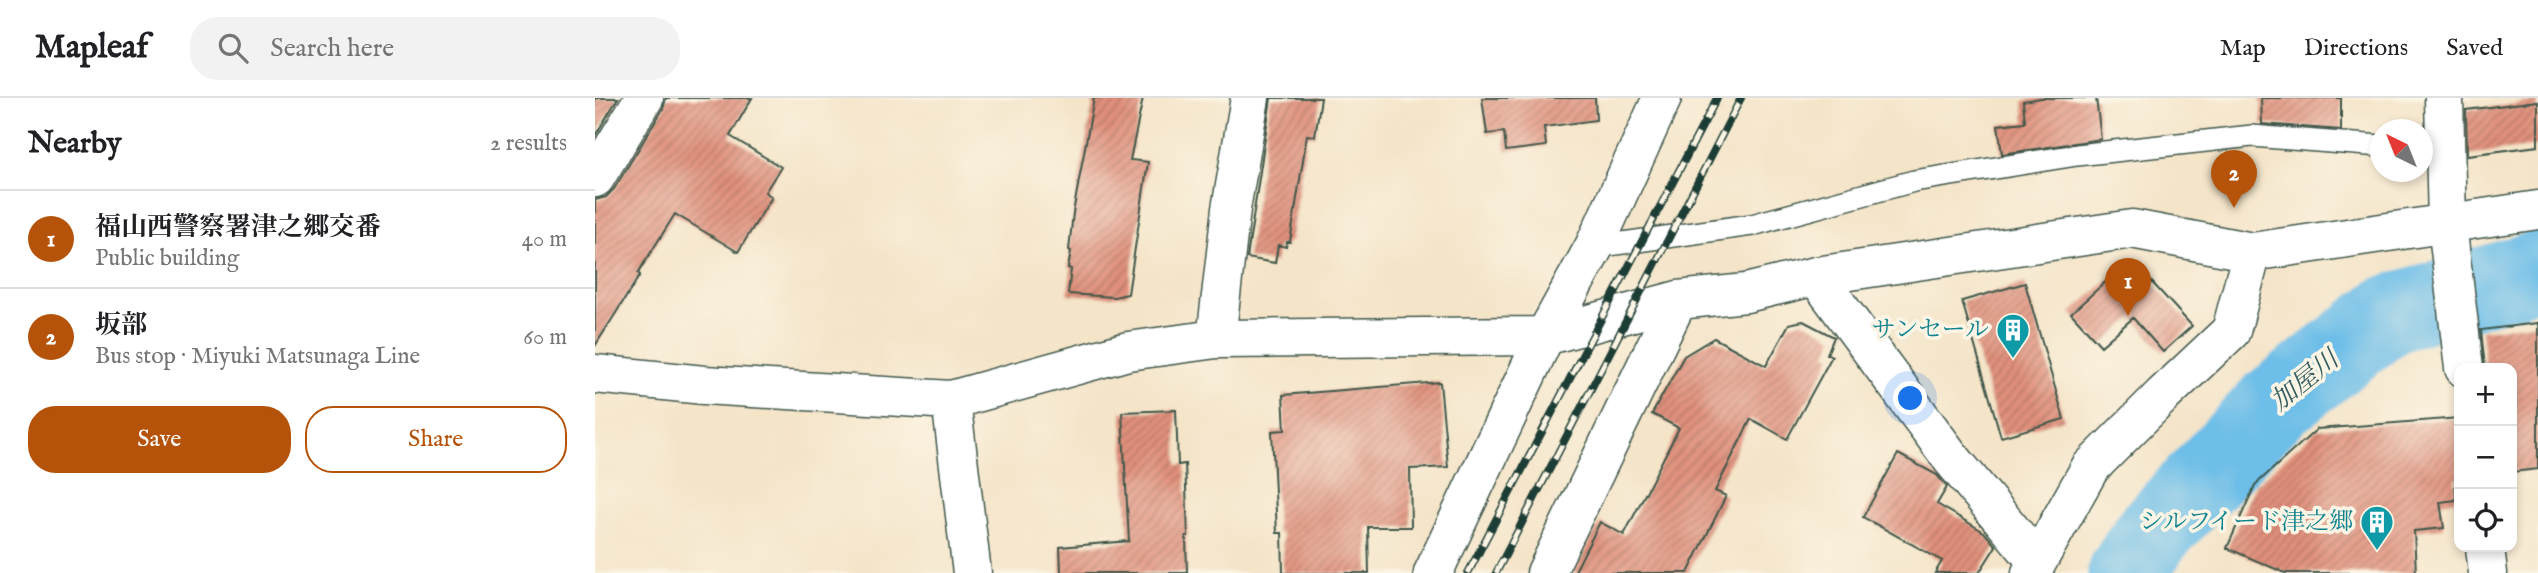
<!DOCTYPE html>
<html lang="en">
<head>
<meta charset="utf-8">
<style>
	body { margin:0; font-family:"IM FELL English","Noto Serif JP",serif; background:#f2f2f2; color:#202124 }
	.controls { position:absolute; right:21px; bottom:21px; display:grid; overflow:hidden; border-radius:14px; box-shadow:0 4px 10px #0003 }
	.controls button { width:63px; height:63px; display:grid; place-items:center; padding:0; border:0; border-bottom:2px solid #e0e0e0; background:#fff; color:#202124; font:35px sans-serif }
	.compass { position:absolute; left:1775px; top:21px; width:63px; height:63px; border-radius:50%; background:#fff; box-shadow:0 4px 10px #0003; rotate:317deg }
	.you { position:absolute; left:1316px; top:301px; width:24px; height:24px; margin:-18px; border:5px solid #fff; border-radius:50%; background:#1a73e8; box-shadow:0 0 0 10px #1a73e833 }
	.badge { display:grid; place-items:center; width:46px; height:46px; border-radius:50%; background:#b45309; color:#fff; font-size:23px; font-weight:700 }
	.pin { position:absolute; translate:-50% -58px; filter:drop-shadow(0 2px 4px #0008) }
	.pin::after { content:''; position:absolute; top:37px; width:24px; height:21px; background:inherit; clip-path:polygon(0 0,100% 0,50% 100%) }
	.list { margin:0; padding:0; list-style:none }
	h2 { display:flex; justify-content:space-between; align-items:center; height:91px; margin:0; padding:0 28px; font-size:30px }
	h2 small { font-size:23px; font-weight:400; color:#757577 }
	.list li { display:grid; grid-template-columns:46px 1fr auto; gap:21px; align-items:center; box-sizing:border-box; height:98px; padding:0 28px; border-top:2px solid #e0e0e0 }
	.list b { display:block; font-size:26px; white-space:nowrap }
	.list p { margin:0; font-size:23px; white-space:nowrap; color:#757577 }
	.list em { font-size:23px; font-style:normal; color:#757577 }
	.actions { display:flex; gap:14px; padding:21px 28px }
	.actions a { flex:1; padding:16px 0; border:2px solid #b45309; border-radius:28px; text-align:center; font-size:24px; color:#b45309 }
	.actions .main { background:#b45309; color:#fff }
	.icon { flex:none; width:38px; height:38px; fill:none; stroke:currentColor; stroke-width:2; stroke-linecap:round; stroke-linejoin:round }
	.map { position:relative; flex:none; width:1943px; height:475px; overflow:hidden }
	header { display:flex; align-items:center; gap:42px; box-sizing:border-box; height:98px; padding:0 35px; background:#fff; border-bottom:2px solid #e0e0e0 }
	header strong { font-size:33px }
	nav { display:flex; gap:38px; margin-inline-start:auto; font-size:24px }
	.search { width:490px; height:63px; background:#f2f2f2; display:flex; align-items:center; gap:18px; box-sizing:border-box; padding:0 24px; border-radius:28px; color:#757577; font-size:26px }
	main { display:flex }
	aside { flex:1; background:#fff }
	.map>svg:first-child { display:block }
	.lines { fill:none; stroke-linecap:round; stroke-linejoin:round }
	.river { stroke:#6dbee8; stroke-width:79 }
	.building { fill:url(#building-hatch) }
	.service-casing { stroke:#3f564a; stroke-width:24 }
	.minor-casing { stroke:#3f564a; stroke-width:41 }
	.secondary-casing { stroke:#3f564a; stroke-width:41 }
	.service { stroke:#fff; stroke-width:21 }
	.minor { stroke:#fff; stroke-width:38 }
	.secondary { stroke:#fff; stroke-width:38 }
	.rail-casing { stroke:#1f3d34; stroke-width:8 }
	.rail { stroke:#fcf5e5; stroke-width:5; stroke-dasharray:16; stroke-linecap:butt }
	.labels { text-anchor:middle; dominant-baseline:central; stroke-width:7; stroke-linejoin:round; paint-order:stroke }
	.culture-label { font-size:24px; fill:#0d838f; stroke:#fcf5e5; text-anchor:end }
	.water-label { font-size:26px; font-style:italic; fill:#325d61; stroke:#fcf5e5 }
</style>
</head>
<body>
<header>
<strong>Mapleaf</strong>
<div class="search"><svg class="icon" aria-label="search" viewBox="0 0 24 24"><circle cx="10" cy="10" r="6"/><path d="M15 15l6 6"/></svg>Search here</div>
<nav><a>Map</a><a>Directions</a><a>Saved</a></nav>
</header>
<main>
<aside>
<h2>Nearby<small>2 results</small></h2>
<ul class="list">
<li><span class="badge">1</span><div><b>福山西警察署津之郷交番</b><p>Public building</p></div><em>40 m</em></li>
<li><span class="badge">2</span><div><b>坂部</b><p>Bus stop · Miyuki Matsunaga Line</p></div><em>60 m</em></li>
</ul>
<div class="actions"><a class="main">Save</a><a>Share</a></div>
</aside>
<div class="map">
<svg width="1943" height="475" viewBox="0 0 1943 475">
	<defs>
		<pattern id="building-hatch" width="6" height="6" patternUnits="userSpaceOnUse" patternTransform="scale(1.75)"><rect width="6" height="6" fill="#e0907c"/><path d="M-1 1l2-2M0 6l6-6M5 7l2-2" fill="none" stroke="#b57766"/></pattern>
	</defs>
	<rect width="100%" height="100%" fill="#fcf5e5"/>
	<filter id="ink" filterUnits="userSpaceOnUse"><feTurbulence type="fractalNoise" baseFrequency=".0143" numOctaves="2"/><feDisplacementMap in="SourceGraphic" scale="14" xChannelSelector="R" yChannelSelector="G"/><feConvolveMatrix kernelMatrix="1 2 1 2 8 2 1 2 1" color-interpolation-filters="sRGB"/></filter>
	<filter id="wash" filterUnits="userSpaceOnUse"><feTurbulence type="fractalNoise" baseFrequency=".00686" numOctaves="4" result="noise"/><feDisplacementMap in="SourceGraphic" scale="28" xChannelSelector="R" yChannelSelector="G"/><feGaussianBlur stdDeviation="1.57" result="paint"/><feColorMatrix in="noise" values="0 0 0 0 0 0 0 0 0 0 0 0 0 0 0 0 0 1.4 0 .05"/><feComposite in="paint" operator="in"/></filter>
	<g filter="url(#wash)">
		<rect width="100%" height="100%" fill="#f4e4c8"/>
		<g class="lines">
			<path class="river" d="M1532,475l25,-39 120,-128 118,-92 148,-44"/>
		</g>
		<g id="blocks">
			<path class="building" d="M0,0h23l-23,38z
				M71,0h86l-22,38 51,31 -16,25 7,5 -34,55 -63,-38 -37,59 2,2 -45,71v-146l11,-3 8,-8 49,-80z
				M499,0h49l-13,62 18,2 -20,132 -14,3 -46,-3 3,-25 -3,-1 3,-17 -2,-1 4,-37z
				M676,0h50l-6,38 -8,-1 -17,107h-3l-1,5 -8,-2 -3,18 -28,-5z
				M887,0h113l1,22 -52,7 2,19 -40,5 -2,-19 -17,2z
				M1446,0h55l5,41 -99,15 -4,-29 27,-3 -2,-21z
				M1666,0h80v32l-79,-6z
				M1943,3v45l-71,9 -1,-45z
				M1517,178l37,3 43,47 -29,26 -30,-34 -32,28 -30,-33z
				M1430,185l39,136 -63,18 -39,-136z
				M1208,223l31,16 -7,17 5,2 -45,83 -36,-20 -36,72 11,5 -38,77h-114l26,-51 24,13 55,-107 -27,-14 32,-58 30,-18 52,28 23,-42z
				M1943,225v146l-26,3v-104h-27l-4,-38z
				M845,284l8,85 -38,2 1,58h-43l1,46h-86l-1,-40h-5l-5,-102 13,-1 -2,-35z
				M581,312l2,55 7,-1 3,72h-2l1,37h-126l-1,-26 69,-6 -7,-129z
				M1864,320v60h-4l1,22 -16,2 4,26 -30,3 2,42h-131l-58,-25 28,-63 62,-56z
				M1303,356l39,21 10,12 -10,17 47,28 12,14 -17,27h-44l7,-12 -79,-44z"/>
		</g>
	</g>
	<g filter="url(#ink)">
		<use href="#blocks" fill-opacity="0" stroke="#3f564a" stroke-width="2"/>
		<g class="lines">
			<defs>
				<path id="service" d="M999,149l158,-22 162,-44 163,-26 175,-19 129,10"/>
				<path id="minor" d="M0,80l49,-80
					M1221,178l135,182 86,103
					M621,241l15,-130 19,-111
					M0,276l109,11 247,15 177,-49 88,-12 329,-3 133,-36 68,-7 70,-17 316,-47 120,23 286,-42
					M356,302l21,173
					M838,475l112,-237 49,-89 68,-149
					M951,475l132,-273
					M1436,475l59,-105 73,-73 68,-64 21,-79"/>
				<path id="secondary" d="M1849,0l3,126 17,144
					M1890,449l3,26"/>
			</defs>
			<use href="#service" class="service-casing"/>
			<use href="#minor" class="minor-casing"/>
			<use href="#secondary" class="secondary-casing"/>
			<use href="#service" class="service"/>
			<use href="#minor" class="minor"/>
			<use href="#secondary" class="secondary"/>
			<defs>
				<path id="rail" d="M873,475l249,-475
					M901,475l245,-475"/>
			</defs>
			<use href="#rail" class="rail-casing"/>
			<use href="#rail" class="rail"/>
		</g>
	</g>
	<defs>
		<symbol id="building-pin" viewBox="-11 -11 22 30"><path d="M0 17L-7.5 6A9.5 9.5 0 1 1 7.5 6Z" fill="#0f9aa8" stroke="#fcf5e5"/><path d="M-4-6H4V6H1V3H-1V6H-4ZM-2.5-4.3h1.7v1.8h-1.7ZM.8-4.3h1.7v1.8H.8ZM-2.5-1h1.7V.8h-1.7ZM.8-1h1.7V.8H.8Z" fill="#fff"/></symbol>
	</defs>
	<g fill-rule="evenodd">
		<use href="#building-pin" x="1399" y="213" width="38" height="52"/>
		<use href="#building-pin" x="1763" y="405" width="38" height="52"/>
	</g>
	<g class="labels">
		<g class="culture-label">
			<text x="1394" y="232">サンセール</text>
			<text x="1758" y="424">シルフイード津之郷</text>
		</g>
		<g class="water-label">
			<text transform="translate(1710 283) rotate(-39)">加屋川</text>
		</g>
	</g>
</svg>
<div class="controls">
<button>+</button>
<button>−</button>
<button><svg class="icon" aria-label="locate" viewBox="0 0 24 24"><circle cx="12" cy="12" r="6"/><path d="M12 2v4M12 18v4M2 12h4M18 12h4"/></svg></button>
</div>
<svg class="compass" viewBox="-18 -18 36 36"><path d="M0-13l5 13h-10z" fill="#e53935"/><path d="M0 13l5-13h-10z" fill="#757577"/></svg>
<div class="you"></div>
<div class="pin badge" style="left:1533px;top:218px">1</div>
<div class="pin badge" style="left:1639px;top:110px">2</div>
</div>
</main>
</body>
</html>
